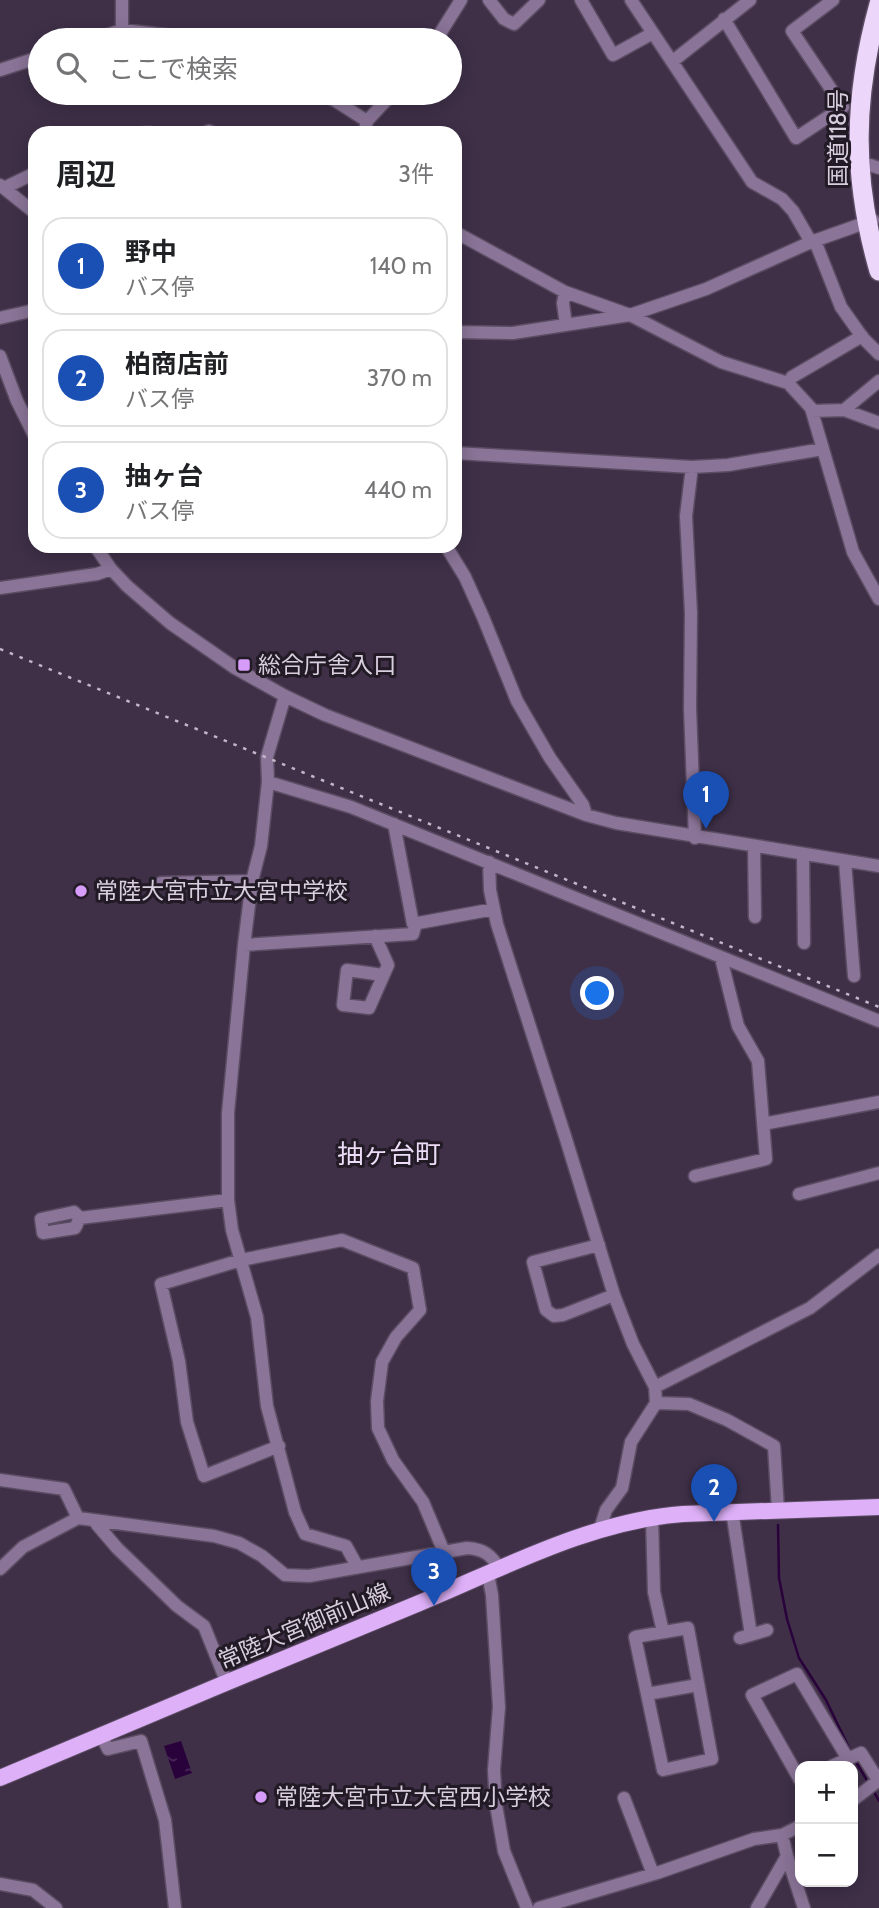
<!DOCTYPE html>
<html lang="ja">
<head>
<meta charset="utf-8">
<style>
	body { margin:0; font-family:Cabin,"Noto Sans JP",sans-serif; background:#f6f6f6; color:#202124 }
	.controls { position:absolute; right:21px; bottom:21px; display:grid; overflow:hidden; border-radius:14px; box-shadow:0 4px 18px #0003 }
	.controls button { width:63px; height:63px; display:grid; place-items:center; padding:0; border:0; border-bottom:2px solid #e0e0e0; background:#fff; color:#202124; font:35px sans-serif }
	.you { position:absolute; left:598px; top:994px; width:24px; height:24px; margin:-18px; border:5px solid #fff; border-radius:50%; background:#1a73e8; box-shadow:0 0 0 10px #1a73e833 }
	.badge { display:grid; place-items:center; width:46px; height:46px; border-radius:50%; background:#725884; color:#fff; font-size:23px; font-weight:700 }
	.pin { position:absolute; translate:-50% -58px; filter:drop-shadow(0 2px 4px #0008) }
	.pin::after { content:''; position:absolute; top:37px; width:24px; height:21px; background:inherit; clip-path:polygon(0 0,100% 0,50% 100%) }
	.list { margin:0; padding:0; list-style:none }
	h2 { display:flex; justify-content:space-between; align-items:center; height:91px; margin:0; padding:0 28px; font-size:30px }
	h2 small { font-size:23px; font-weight:400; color:#757577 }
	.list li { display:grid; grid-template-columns:46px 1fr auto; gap:21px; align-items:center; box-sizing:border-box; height:98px; margin:0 14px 14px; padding:0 14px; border:2px solid #e0e0e0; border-radius:21px }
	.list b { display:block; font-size:26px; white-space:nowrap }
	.list p { margin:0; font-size:23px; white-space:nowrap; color:#757577 }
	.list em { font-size:23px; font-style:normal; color:#757577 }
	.icon { flex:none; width:38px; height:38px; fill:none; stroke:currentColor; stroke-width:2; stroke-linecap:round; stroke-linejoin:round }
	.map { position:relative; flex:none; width:879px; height:1908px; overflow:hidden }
	.search { position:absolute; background:#fff; box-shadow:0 4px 18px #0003; left:28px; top:28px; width:434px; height:77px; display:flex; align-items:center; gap:18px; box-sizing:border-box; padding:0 24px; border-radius:38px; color:#757577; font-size:26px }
	.panel { position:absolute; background:#fff; box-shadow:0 4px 18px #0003; left:28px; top:126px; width:434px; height:427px; border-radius:21px }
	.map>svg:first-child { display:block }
	.water { fill:url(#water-ripples) }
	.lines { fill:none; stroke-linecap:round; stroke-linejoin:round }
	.stream { stroke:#2a023b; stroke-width:2.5 }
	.minor-casing { stroke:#5b4c63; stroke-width:15 }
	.major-casing { stroke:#5b4c63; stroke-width:18 }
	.highway-casing { stroke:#5b4c63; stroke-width:22 }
	.minor { stroke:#8a7497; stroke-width:12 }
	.major { stroke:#ddb0f8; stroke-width:16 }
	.highway { stroke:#ecd7fa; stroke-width:19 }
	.rail { stroke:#c1b7c8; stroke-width:2.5; stroke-dasharray:3.5 7; stroke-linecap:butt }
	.poi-dot { fill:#d79bf9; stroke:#221b26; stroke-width:2.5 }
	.labels { text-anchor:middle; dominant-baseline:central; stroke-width:6; stroke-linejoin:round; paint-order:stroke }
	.street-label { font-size:23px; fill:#d8cede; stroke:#221b26 }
	.poi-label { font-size:23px; fill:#d8cede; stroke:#221b26; text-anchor:start }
	.quarter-label { font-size:26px; fill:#ecdcf7; stroke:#221b26 }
</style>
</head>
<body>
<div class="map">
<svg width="879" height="1908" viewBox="0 0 879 1908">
	<defs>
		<pattern id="water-ripples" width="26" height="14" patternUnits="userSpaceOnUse" patternTransform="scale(1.75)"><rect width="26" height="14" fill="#2a023b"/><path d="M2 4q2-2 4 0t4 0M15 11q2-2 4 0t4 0" fill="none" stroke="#482657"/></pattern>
	</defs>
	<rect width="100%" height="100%" fill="#3f3048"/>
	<path class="water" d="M181,1741l11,32 -17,6 -11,-33z"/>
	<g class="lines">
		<path class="stream" d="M778,1525l1,53 8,41 12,39 27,42 26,54
			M855,1760l14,24
			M873,1790l6,11"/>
		<defs>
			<path id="minor" d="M122,0v30
				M489,0l15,19 10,5 25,-24
				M581,0l32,55 40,-22
				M631,0l121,182 30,17 11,12 18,31
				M724,19l72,119 47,-31 -51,-76 41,-31
				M92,40l30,-10 88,10
				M436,40l25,-40
				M673,61l77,-61
				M0,70l40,-13
				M323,93l44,28
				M144,133h6
				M205,133l4,-2 4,2
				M364,133l3,-12 26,-28
				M870,165l9,3
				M0,185l35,28
				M4,188l31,-15
				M455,232l110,60 65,23 91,47 67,21 23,25 42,144 26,47
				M815,241l26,66 22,31 16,16
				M565,292l-2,11 3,22
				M0,318l35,-8
				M455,332l58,1 117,-18 76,-26 105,-47 62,-22
				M0,356l17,45 18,36
				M788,383l4,-6 70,-41
				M844,410l35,-29
				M812,411l32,-1 35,13
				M455,453l237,14 36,-2 95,-16
				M692,467l-6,49 5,97 -1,95 5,130
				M95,546l16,23 16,17 43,37 65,45 50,28 40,19 261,100 30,8 263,43
				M446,546l19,31 18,40 34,84 33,57 33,47 3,10
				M0,588l97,-14 14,-5
				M285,696l-18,61 1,25 -7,64 -9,35 -8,64 -16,168v87l4,30 25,87 10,89 28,106 10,22 41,12 11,20
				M268,782l83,25 528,214
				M394,824l19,100 81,-15
				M754,846l1,71
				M803,854l1,89
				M845,861l9,115
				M489,862l1,28 7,34 68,212 49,159 19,49 22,43 1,16 -25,39 -9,46 -16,22 -6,19
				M161,883l91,-2
				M375,936l13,29 -19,43 -26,-3 4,-35 36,5
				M244,945l169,-11 3,-11
				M763,1124l116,-22
				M695,1176l71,-17 -8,-98 -20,-35 -17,-68
				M799,1194l80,-21
				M80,1218l-5,10 -32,5 -2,-14 33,-7 6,6 148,-18
				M599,1245l-66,17 13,48 8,6 9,-1 51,-20
				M655,1387l155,-79 69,-53
				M656,1403l33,1 38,16 47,26 4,64
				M279,1446l-75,30 -17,-54 -8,-61 -18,-77 80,-24 101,-20 71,28 7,42 -24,27 -14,25 -5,39 1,27 15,32 30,42 21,50
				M0,1480l64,9 14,29
				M732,1511l19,124
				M652,1517l2,75 9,40
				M94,1521l23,27 60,58 27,20 23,57
				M0,1569l23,-22 55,-29 136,18 25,7 23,13 23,19 24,1 158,-28c17,1 24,7 33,21
				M488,1574l4,21 7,112 -5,63 2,35 8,46 23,57
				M688,1628l24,131 -49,11 -28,-133z
				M740,1638l27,-8
				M647,1694l51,-9
				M101,1735l7,14 33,-8 24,79 10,88
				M832,1766l29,-13 17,27
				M800,1780l-48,-85 45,-21 51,85
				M624,1798l29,76
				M853,1800l26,-20
				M787,1856l17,52
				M0,1884l33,6 23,18
				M539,1908l118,-35 97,-34 28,-4 18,-9
				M757,1908l30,-52 -5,-21"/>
			<path id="major" d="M0,1778c138,-59 278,-117 417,-174 85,-35 173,-83 266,-90l196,-7"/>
			<path id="highway" d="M879,4c-26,94 -27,173 0,267"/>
		</defs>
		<use href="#minor" class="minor-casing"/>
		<use href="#major" class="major-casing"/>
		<use href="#highway" class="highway-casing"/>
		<use href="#minor" class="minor"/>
		<use href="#major" class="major"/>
		<use href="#highway" class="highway"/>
		<path class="rail" d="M0,649l879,358"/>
	</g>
	<g class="poi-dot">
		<rect x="237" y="658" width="14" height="14" rx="3.5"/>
		<circle cx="81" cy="891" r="7"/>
		<circle cx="261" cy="1797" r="7"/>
	</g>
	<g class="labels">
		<g class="street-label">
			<text transform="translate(838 138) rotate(-90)">国道118号</text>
			<text transform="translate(304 1626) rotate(-23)">常陸大宮御前山線</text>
		</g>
		<g class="poi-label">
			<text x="258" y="665">総合庁舎入口</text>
			<text x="95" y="891">常陸大宮市立大宮中学校</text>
			<text x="275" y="1797">常陸大宮市立大宮西小学校</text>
		</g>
		<g class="quarter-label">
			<text x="389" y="1154">抽ヶ台町</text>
		</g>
	</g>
</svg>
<div class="controls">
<button>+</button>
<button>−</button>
</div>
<div class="you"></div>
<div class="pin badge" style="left:706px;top:829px;background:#1a4fb4">1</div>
<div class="pin badge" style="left:714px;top:1522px;background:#1a4fb4">2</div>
<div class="pin badge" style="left:434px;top:1606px;background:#1a4fb4">3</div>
<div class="search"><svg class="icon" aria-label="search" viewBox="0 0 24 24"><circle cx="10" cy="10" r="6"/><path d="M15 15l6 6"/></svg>ここで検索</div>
<section class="panel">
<h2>周辺<small>3件</small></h2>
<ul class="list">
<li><span class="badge" style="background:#1a4fb4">1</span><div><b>野中</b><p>バス停</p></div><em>140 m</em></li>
<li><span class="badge" style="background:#1a4fb4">2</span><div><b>柏商店前</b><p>バス停</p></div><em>370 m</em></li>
<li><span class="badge" style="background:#1a4fb4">3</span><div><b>抽ヶ台</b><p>バス停</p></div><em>440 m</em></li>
</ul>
</section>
</div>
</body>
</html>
